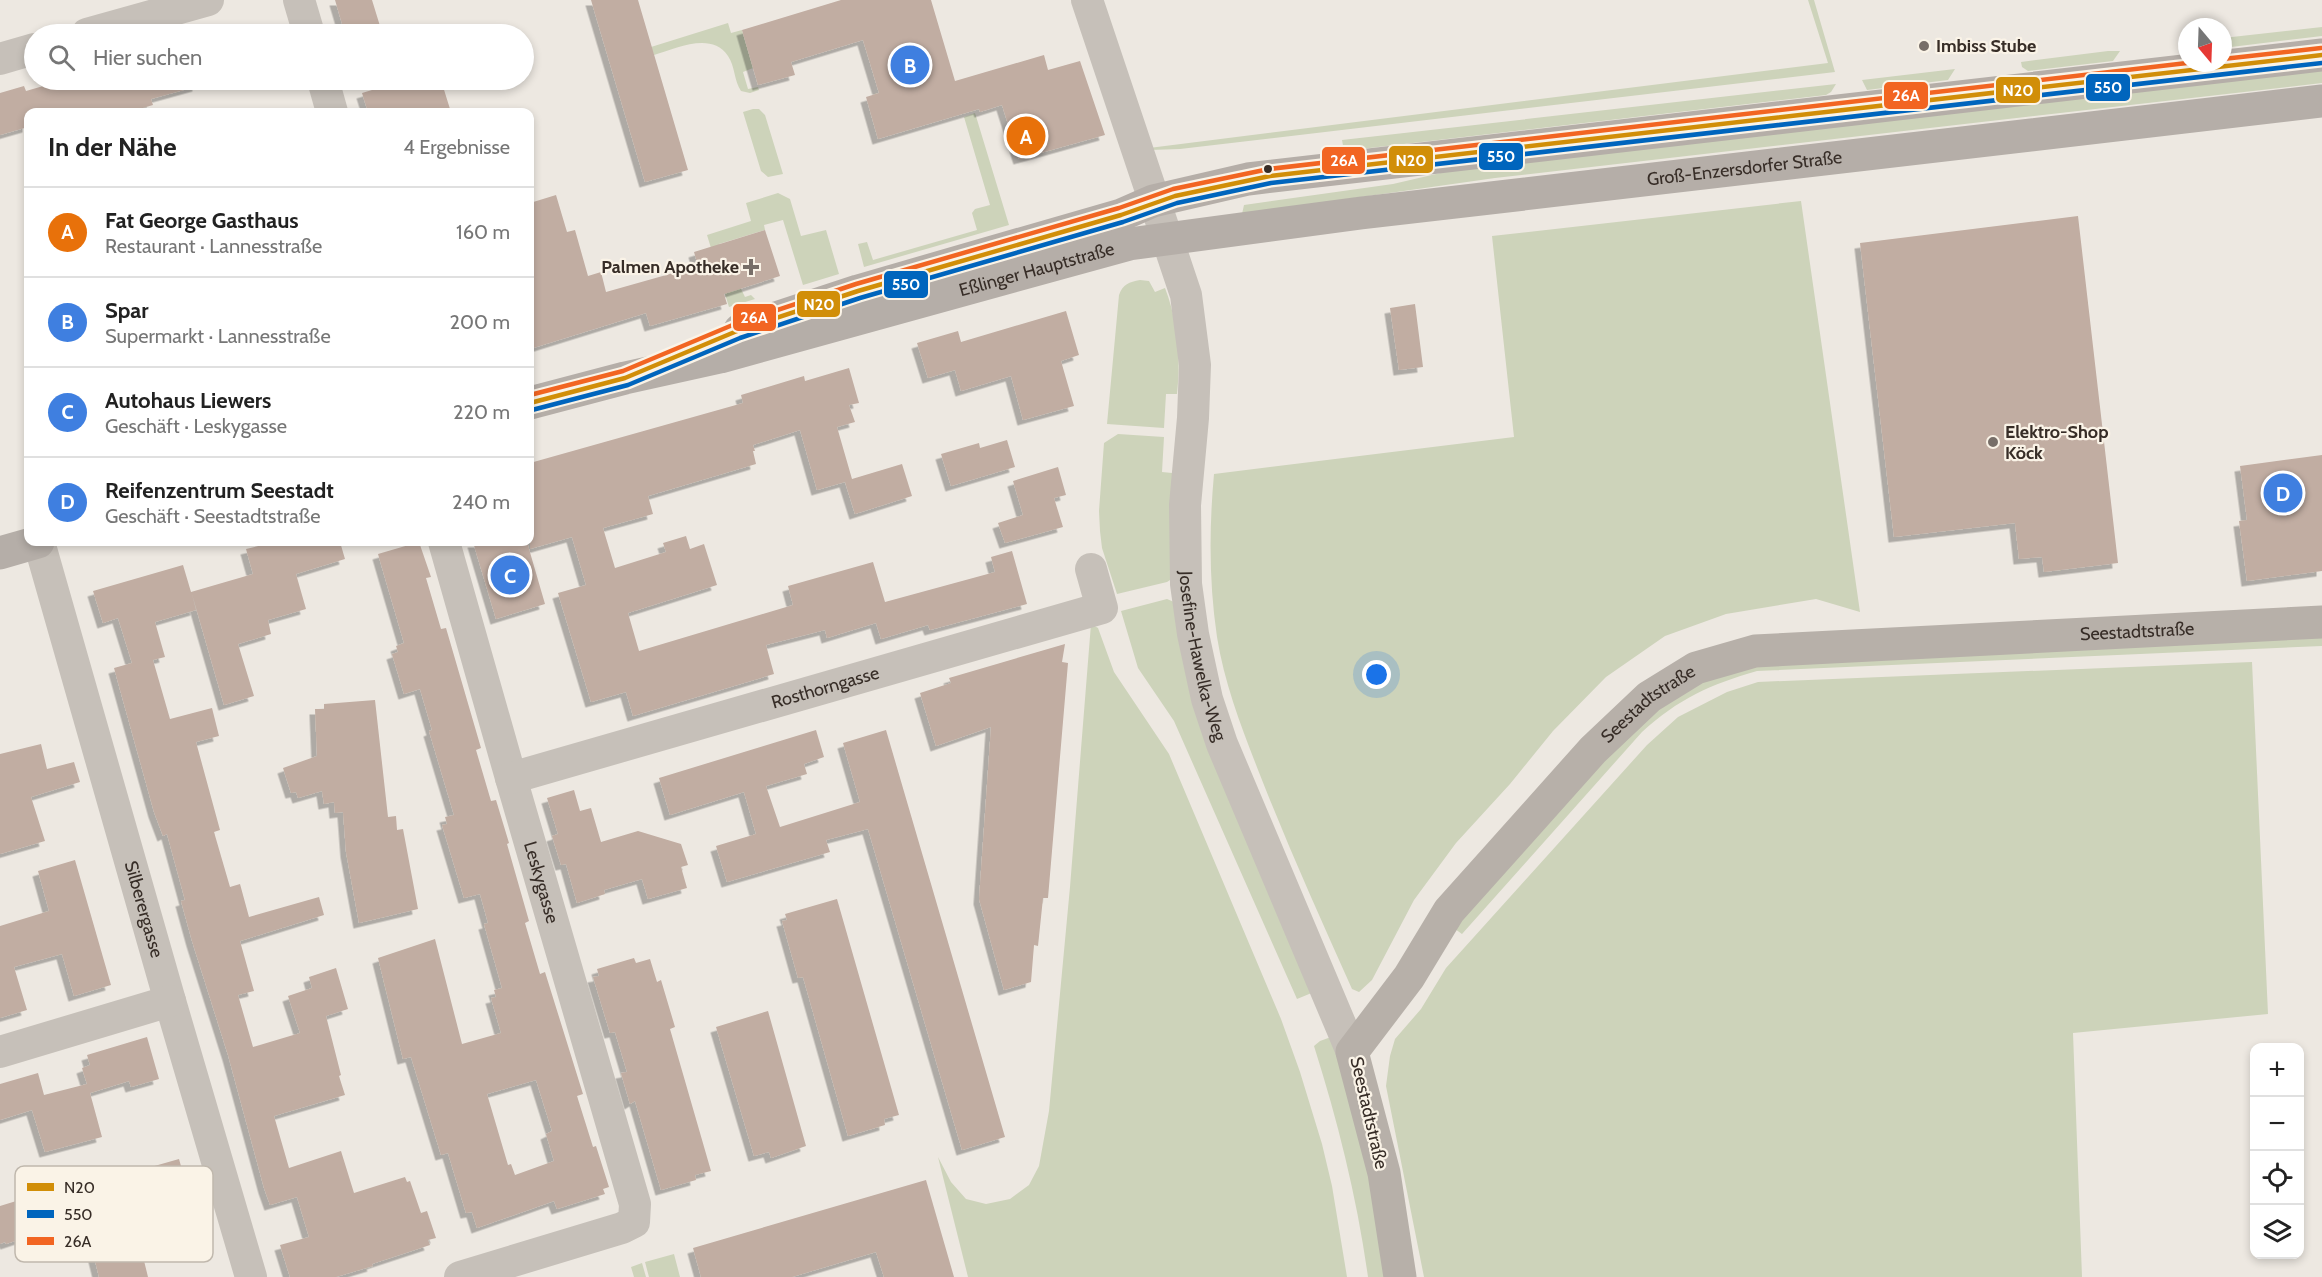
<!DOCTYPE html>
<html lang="de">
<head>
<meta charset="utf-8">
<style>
	body { margin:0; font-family:Cabin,sans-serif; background:#f6f6f6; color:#222 }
	.controls { position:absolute; right:18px; bottom:18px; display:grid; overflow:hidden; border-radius:12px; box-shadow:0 3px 9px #0003 }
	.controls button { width:54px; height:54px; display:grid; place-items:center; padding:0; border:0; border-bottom:2px solid #e0e0e0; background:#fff; color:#222; font:30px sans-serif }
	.compass { position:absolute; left:2178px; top:18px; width:54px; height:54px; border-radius:50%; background:#fff; box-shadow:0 3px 9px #0003; rotate:161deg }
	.you { position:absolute; left:1377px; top:675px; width:21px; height:21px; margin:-15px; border:4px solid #fff; border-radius:50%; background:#1a73e8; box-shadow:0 0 0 9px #1a73e833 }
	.badge { display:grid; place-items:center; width:39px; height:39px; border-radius:50%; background:#776e68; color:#fff; font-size:20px; font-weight:700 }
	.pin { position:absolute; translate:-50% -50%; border:3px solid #fff; box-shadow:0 2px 6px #0006 }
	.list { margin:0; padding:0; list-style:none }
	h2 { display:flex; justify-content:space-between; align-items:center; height:78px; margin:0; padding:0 24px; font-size:26px }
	h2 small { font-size:20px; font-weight:400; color:#767676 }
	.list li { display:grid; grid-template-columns:39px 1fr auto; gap:18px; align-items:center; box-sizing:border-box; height:90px; padding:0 24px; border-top:2px solid #e0e0e0 }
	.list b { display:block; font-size:22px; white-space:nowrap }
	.list p { margin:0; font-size:20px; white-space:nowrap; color:#767676 }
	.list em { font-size:20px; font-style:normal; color:#767676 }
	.icon { flex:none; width:33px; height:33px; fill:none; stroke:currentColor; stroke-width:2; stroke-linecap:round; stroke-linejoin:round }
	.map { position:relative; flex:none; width:2322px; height:1277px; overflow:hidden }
	.search { position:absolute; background:#fff; box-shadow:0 3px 9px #0003; left:24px; top:24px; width:510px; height:66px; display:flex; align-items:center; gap:15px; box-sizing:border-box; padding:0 21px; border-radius:33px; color:#767676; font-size:22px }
	.panel { position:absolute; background:#fff; box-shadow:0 3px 9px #0003; left:24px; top:108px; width:510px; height:438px; border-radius:12px }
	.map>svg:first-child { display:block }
	.green { fill:#cdd3ba }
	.building { fill:#c1ada2; fill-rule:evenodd; filter:url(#shadow) }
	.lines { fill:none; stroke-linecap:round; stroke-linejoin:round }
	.street { stroke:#c6c0b9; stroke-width:32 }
	.secondary { stroke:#b7b0a9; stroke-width:33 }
	.primary { stroke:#b5aea8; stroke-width:33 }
	.bus-1-casing { stroke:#faf3e7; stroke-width:9 }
	.bus-2-casing { stroke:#faf3e7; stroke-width:9 }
	.bus-3-casing { stroke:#faf3e7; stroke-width:9 }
	.bus-1 { stroke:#d18e08; stroke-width:4.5 }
	.bus-2 { stroke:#0065bd; stroke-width:4.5 }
	.bus-3 { stroke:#f26522; stroke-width:4.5 }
	.poi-dot { fill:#776e68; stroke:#faf3e7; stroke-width:2 }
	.bus-dot { fill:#372d27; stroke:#faf3e7; stroke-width:2 }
	.labels { text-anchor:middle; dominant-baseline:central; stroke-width:4.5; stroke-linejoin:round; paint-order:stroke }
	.poi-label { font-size:18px; font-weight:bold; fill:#372d27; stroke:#faf3e7; text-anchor:start }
	.street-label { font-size:18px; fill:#372d27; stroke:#faf3e7 }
	.key { fill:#faf3e7; stroke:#c0b8ad; stroke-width:1.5 }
	.key-label { font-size:16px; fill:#372d27 }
	.line-badge { stroke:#faf3e7; stroke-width:2 }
	.badge-label { font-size:16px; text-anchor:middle; font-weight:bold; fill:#fff }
</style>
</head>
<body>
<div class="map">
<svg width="2322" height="1277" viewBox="0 0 2322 1277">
	<defs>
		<filter id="shadow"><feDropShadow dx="-5.5" dy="5.5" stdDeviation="0" flood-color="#0004"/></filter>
	</defs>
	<rect width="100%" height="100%" fill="#ede8e1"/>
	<path class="green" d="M1808,0h6l21,72 -655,77 -30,1 -1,-2 679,-85z
		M728,23l3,10 11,-3 11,38 -10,4 5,17 10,-2 1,3 -9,3 -9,-2c-7,-10 -6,-25 -13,-35 -17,-25 -52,-7 -74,-1l-3,-8z
		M2322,27v9l-99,12v-10z
		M2108,51h12l-7,10 -85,10 -6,-4 -1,-5z
		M2322,66v17l-827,95 -253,36 2,-9 149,-21 56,-13z
		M1955,69l-7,11 -81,10 -5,-10z
		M1836,84l-5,8 -5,3 -482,56 -2,-11z
		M753,109h6l6,6 18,59 -15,3 -7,-6 -18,-59z
		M975,113l34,112 -145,42 -6,-23 9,-2 6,18 104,-30 -5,-17 3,-4 15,-4 -26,-88z
		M778,193l12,6 11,37 25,-6 13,44 -36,11 -20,-65 -19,5 1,5 -46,14 26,53 6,-2 4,4 -26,8 -22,-72 44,-14 -5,-18z
		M1801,201l59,411 -44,-13 -90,15 -61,22 -59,41 -53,54 -43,53 -54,59 -42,57 -42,80 -13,12 -7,-3c-31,-69 -62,-138 -90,-209 -18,-46 -37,-93 -45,-143 -8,-54 -8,-108 -3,-163l300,-37 -22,-201z
		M1140,280l9,1 6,11 10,-4c13,34 16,70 12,106h-11l-2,34 -57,-4 12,-129c4,-11 10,-13 21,-15z
		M1118,434l46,3 -2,35 10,1 1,105 -6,4 -50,12 -15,-46 -2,-17 -1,-20 5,-68z
		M1167,599l7,3 140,390 -17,7 -123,-278 -36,-53 -17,-57z
		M1091,624l7,4 16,44 55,82 112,265 19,53 22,72 10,42 15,91h-379l-30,-120 13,25 15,17 20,5 24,-5 19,-14 10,-19 10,-55 21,-224z
		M2322,635v11l-565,25c-46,13 -79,28 -115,61l-180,202 -7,-5 28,-36 123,-139 70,-61 70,-29z
		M2252,662l16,352 -195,19 9,244h-658l-38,-191 4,-30 5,-17 26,-30 25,-41 201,-223 31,-28 49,-25 31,-10z
		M1331,1037l27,82 30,158h-20c-11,-79 -30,-155 -54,-231l6,-5z
		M674,1254l6,23h-31l-4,-15z
		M642,1263l4,14h-12l-3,-10z"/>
	<path class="building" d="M335,0h37l8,26 -30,8 -3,-8 -4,1z
		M591,0h47l50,170 -43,12z
		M841,0h90l24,81 89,-26 4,15 32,-9 25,74 -86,24 -17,-54 -22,7 -1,-3 -101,30 -12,-42 13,-4 -16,-53 -72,22 4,13 -37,10 -16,-55z
		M64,80h133l1,6 -47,13 2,6 -24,7h-101v15l-28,8v-42l24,-7 2,5z
		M391,80h50l9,29 -11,3h-71l-6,-19 30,-9z
		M556,195l11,37 8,-2 13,46 13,-4 5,20 92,-26 -4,-14 71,-22 15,46 -56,18 3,10 -77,22 -4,-13 -116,36v-146z
		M2078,216l40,347 -74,9 -2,-15 -23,2 -4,-36 -121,14 -34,-294z
		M1415,304l8,63 -24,3 -9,-62z
		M1066,311l13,44 -18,6 13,45 -51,14 -12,-44 -50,15 -6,-21 -27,8 -11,-35 41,-12 3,11z
		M849,368l10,35 -10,2 6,17 -18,5 15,52 50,-15 10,32 -57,18 -10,-32 -28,8 -17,-60 -47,15 2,6h-2l3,13 -108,32 5,18 -50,14 12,40 51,-16 -3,-9 23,-7 4,13 14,-5 13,41 -89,28 11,38 154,-46 -5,-19 85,-24 12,40 110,-30 -4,-15 21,-6 15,53 -97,26 -2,-5 -47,14 -5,-16 -49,15 -2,-8 -59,15 8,29 -141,42 -7,-24 -35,10 -33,-109 28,-8 -14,-48 -42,12v-86l213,-60 -2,-8 63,-19 1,5z
		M1007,440l8,27 -64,19 -10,-32 38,-11 1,5z
		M2322,455v116l-75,10 -8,-60 8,-1 -7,-54z
		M1058,467l8,28 -12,3 9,29 -58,16 -7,-20 25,-8 -10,-34z
		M275,542h65l5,17 -49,15 10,35 -38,11 3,14 -33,10 16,52 -30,9 -32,-111 4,16 -41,12 10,35 -12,3 17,59 42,-11 7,28 -23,6 24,88 -6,2 16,55 10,-3 9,33 70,-20 5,18 -84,26 14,50 -16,4 15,52 47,-14 -12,-37 24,-8 -3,-11 27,-9 12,41 -22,7 15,59 -2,1 6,19 -71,21 15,52 52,-17 13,42 51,-16 2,5 3,-1 11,32 6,-2 9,27 -8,2 2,5 -58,19 1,2 -37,11h-46l-10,-32 29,-8 -12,-40 -27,8 -6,-17 -36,-133 -36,-114 -11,-40 4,-1 -18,-66 -4,2 -9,-24 -40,-144 18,-5 -14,-45 -15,5 -10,-32 90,-26 8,27 62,-18 -7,-25z
		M419,542l12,35 -5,1 15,51 5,-1 35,120 -5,2 15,51 5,-1 13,43 -2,1 22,77 -4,2 15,51 5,-2 38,122 -6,2 16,51 3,-1 13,41 -6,2 2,5 -48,15 -3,-8 -77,27 -5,-16 -6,1 -18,-60 -7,2 -30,-98 -8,2 -25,-101 57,-19 27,105 39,-11 -10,-35 5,-1 -2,-7 8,-2 -18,-64 4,-1 -8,-29 -16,4 -22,-73 5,-1 -2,-7 9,-2 -25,-84 3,-1 -12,-41 -16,5 -12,-40 6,-2 -2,-6 8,-3 -26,-89zM536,1080l16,51 -6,3 8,27 -39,14 -4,-11 -3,1 -21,-71z
		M473,542h54l18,62 -49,15z
		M1065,644l-3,18 6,1 -20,235h-5l-5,48 -4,-1 -3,37 -27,8 -25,-91 12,-172 -55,19 -16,-53 31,-10 -2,-5z
		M375,700l13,117 8,-1 1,14 6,-1 15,80 -59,14 -13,-71 -3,-40 -8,1 -1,-11 -10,2 -2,-13 -24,7 -2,-6 -5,1 -8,-25 34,-12 -2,-47h9v-5z
		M816,730l8,27 -20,7 3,10 -41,12 14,41 80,-25 -17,-59 43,-13 119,407 -43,13 -94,-321 -42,11 4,12 -103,30 -11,-36 40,-12 -12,-42 -74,23 -11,-37z
		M41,744l6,25 27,-7 6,20 -49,15 14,44 -45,13v-100z
		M574,790l6,21 11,-3 10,34 37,-11 43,13 7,21 -7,2 6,21 -39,11 -6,-20 -38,11 1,4 -28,9 -11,-39 -5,1 -9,-29 6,-2 -11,-36z
		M75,860l36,125 -37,11 -12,-42 -48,13 13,43 -27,8v-92l49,-15 -11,-40z
		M837,899l62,216 -15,4 1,6 -37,11 -45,-159 -5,1 -16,-57 5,-1 -2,-6z
		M634,958l2,5 14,-4 7,23 4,-2 14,47 -5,2 41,142 -16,4 1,5 -35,10 -26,-89 -5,3 -9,-31 6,-1 -12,-40 -5,1 -17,-56 6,-1 -2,-7z
		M768,1011l38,135 -35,12 -2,-6 -15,4 -38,-129z
		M147,1037l12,42 -28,8 -2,-6 -39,12 12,44 -57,15 -13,-42 -32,10v-36l38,-11 6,22 43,-11 -5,-16 8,-3 -3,-10z
		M179,1159l11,39 -16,5 3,9 -39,12 -15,-49z
		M926,1180l28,97h-70l-8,-25 -84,25h-91l-8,-29z
		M26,1198l10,36 -30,10 -1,-2 -5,2v-38z
		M135,1224l13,53h-49l-10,-40z"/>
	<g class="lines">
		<g class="street">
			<path d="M299,0l10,34"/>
			<path id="s1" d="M1087,0l99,295 9,70 -2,53 -8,87 1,79 7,50 14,65 15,45 130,308"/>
			<path d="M87,34l121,-34"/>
			<path d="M0,59l34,-10"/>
			<path d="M323,80l9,32"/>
			<path id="s2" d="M39,542l131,459 81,276"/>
			<path id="s3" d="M444,542l67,236 124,426 -1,18 -12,6 -162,49"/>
			<path id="s4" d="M511,778l591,-170 -11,-39"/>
			<path d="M0,1052l170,-51"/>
		</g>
		<path class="secondary" id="s5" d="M1400,1277l-16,-104 -32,-121 57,-75 40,-66 144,-161 56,-53 47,-29 59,-17 567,-29"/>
		<g class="primary">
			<path d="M740,330l118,-39 263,-76 32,-14 95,-22 1074,-124"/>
			<path id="s6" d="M530,403l95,-25 95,-21 409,-113 232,-31 961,-112"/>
			<path d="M0,553l38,-11"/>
		</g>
		<defs>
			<path id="bus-1" d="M530,403l95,-25 112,-47 121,-40 263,-76 54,-19 95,-20 1052,-121"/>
			<path id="bus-2" d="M532,410l96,-25 112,-47 120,-40 263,-76 54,-19 94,-20 1051,-120"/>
			<path id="bus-3" d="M2223,59l98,-11
				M530,395l93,-24 112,-47 121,-40 263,-76 54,-19 96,-20 918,-106"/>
		</defs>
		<use href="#bus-1" class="bus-1-casing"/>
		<use href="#bus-2" class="bus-2-casing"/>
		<use href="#bus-3" class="bus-3-casing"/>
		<use href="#bus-1" class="bus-1"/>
		<use href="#bus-2" class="bus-2"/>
		<use href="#bus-3" class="bus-3"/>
	</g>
	<g class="poi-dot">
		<circle cx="1924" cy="46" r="6"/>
		<path d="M748 258h6v6h6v6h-6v6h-6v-6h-6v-6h6z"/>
		<circle cx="1993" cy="442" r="6"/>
	</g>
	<circle class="bus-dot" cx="1268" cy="169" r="5"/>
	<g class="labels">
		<g class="poi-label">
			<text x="1936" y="46">Imbiss Stube</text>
			<text x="739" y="267" text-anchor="end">Palmen Apotheke</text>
			<text x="2005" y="432">Elektro-Shop<tspan x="2005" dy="21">Köck</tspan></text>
		</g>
		<g class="street-label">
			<text stroke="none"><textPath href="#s6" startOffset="1240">Groß-Enzersdorfer Straße</textPath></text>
			<text stroke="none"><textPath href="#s6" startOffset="524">Eßlinger Hauptstraße</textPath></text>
			<text stroke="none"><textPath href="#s5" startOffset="1194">Seestadtstraße</textPath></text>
			<text stroke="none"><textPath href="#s1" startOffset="675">Josefine-Hawelka-Weg</textPath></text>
			<text stroke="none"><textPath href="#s4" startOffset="327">Rosthorngasse</textPath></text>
			<text stroke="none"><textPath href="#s5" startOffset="690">Seestadtstraße</textPath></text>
			<text stroke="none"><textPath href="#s3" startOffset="354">Leskygasse</textPath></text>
			<text stroke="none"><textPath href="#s2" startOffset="382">Silberergasse</textPath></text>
			<text transform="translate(1369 1113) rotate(77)">Seestadtstraße</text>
		</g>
	</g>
	<rect x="15" y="1166" width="198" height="96" rx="9" class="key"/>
	<rect x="27" y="1183" width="27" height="8" fill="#d18e08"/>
	<rect x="27" y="1210" width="27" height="8" fill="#0065bd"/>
	<rect x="27" y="1237" width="27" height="8" fill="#f26522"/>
	<g class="key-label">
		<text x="64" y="1193">N20</text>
		<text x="64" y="1220">550</text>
		<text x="64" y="1247">26A</text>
	</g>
	<g class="line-badge">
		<rect x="2085" y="73" width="46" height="29" rx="6" fill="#0065bd"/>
		<rect x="1995" y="76" width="46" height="28" rx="6" fill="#d18e08"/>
		<rect x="1883" y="81" width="46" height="29" rx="6" fill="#f26522"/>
		<rect x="1478" y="142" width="46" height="29" rx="6" fill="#0065bd"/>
		<rect x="1388" y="145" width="46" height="29" rx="6" fill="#d18e08"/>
		<rect x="1321" y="146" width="45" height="29" rx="6" fill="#f26522"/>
		<rect x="883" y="270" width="46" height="29" rx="6" fill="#0065bd"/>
		<rect x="796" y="290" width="45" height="28" rx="6" fill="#d18e08"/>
		<rect x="732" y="303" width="45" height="29" rx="6" fill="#f26522"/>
	</g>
	<g class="badge-label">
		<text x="2108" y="93">550</text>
		<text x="2018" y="96">N20</text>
		<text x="1906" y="101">26A</text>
		<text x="1501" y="162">550</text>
		<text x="1411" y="166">N20</text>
		<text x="1344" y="166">26A</text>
		<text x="906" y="290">550</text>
		<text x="819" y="310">N20</text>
		<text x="754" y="323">26A</text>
	</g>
</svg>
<div class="controls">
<button>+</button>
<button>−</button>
<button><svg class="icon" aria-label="locate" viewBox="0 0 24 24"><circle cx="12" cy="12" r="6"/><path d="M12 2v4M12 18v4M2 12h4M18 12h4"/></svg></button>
<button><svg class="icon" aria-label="layers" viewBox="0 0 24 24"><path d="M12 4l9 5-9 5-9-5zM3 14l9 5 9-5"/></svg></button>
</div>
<svg class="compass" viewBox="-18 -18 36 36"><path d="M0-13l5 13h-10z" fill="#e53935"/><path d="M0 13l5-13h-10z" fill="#767676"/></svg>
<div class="you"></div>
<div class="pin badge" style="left:1026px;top:136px;background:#e8710a">A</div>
<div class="pin badge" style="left:910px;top:65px;background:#3f7fe0">B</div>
<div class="pin badge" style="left:510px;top:575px;background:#3f7fe0">C</div>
<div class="pin badge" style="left:2283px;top:493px;background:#3f7fe0">D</div>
<div class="search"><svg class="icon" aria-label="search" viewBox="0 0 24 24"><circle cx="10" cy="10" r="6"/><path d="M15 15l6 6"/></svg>Hier suchen</div>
<section class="panel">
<h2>In der Nähe<small>4 Ergebnisse</small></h2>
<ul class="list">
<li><span class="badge" style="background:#e8710a">A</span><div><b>Fat George Gasthaus</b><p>Restaurant · Lannesstraße</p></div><em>160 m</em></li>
<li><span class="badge" style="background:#3f7fe0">B</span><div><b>Spar</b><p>Supermarkt · Lannesstraße</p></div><em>200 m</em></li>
<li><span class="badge" style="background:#3f7fe0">C</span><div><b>Autohaus Liewers</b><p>Geschäft · Leskygasse</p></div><em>220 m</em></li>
<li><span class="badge" style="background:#3f7fe0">D</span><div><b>Reifenzentrum Seestadt</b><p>Geschäft · Seestadtstraße</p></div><em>240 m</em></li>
</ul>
</section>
</div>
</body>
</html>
